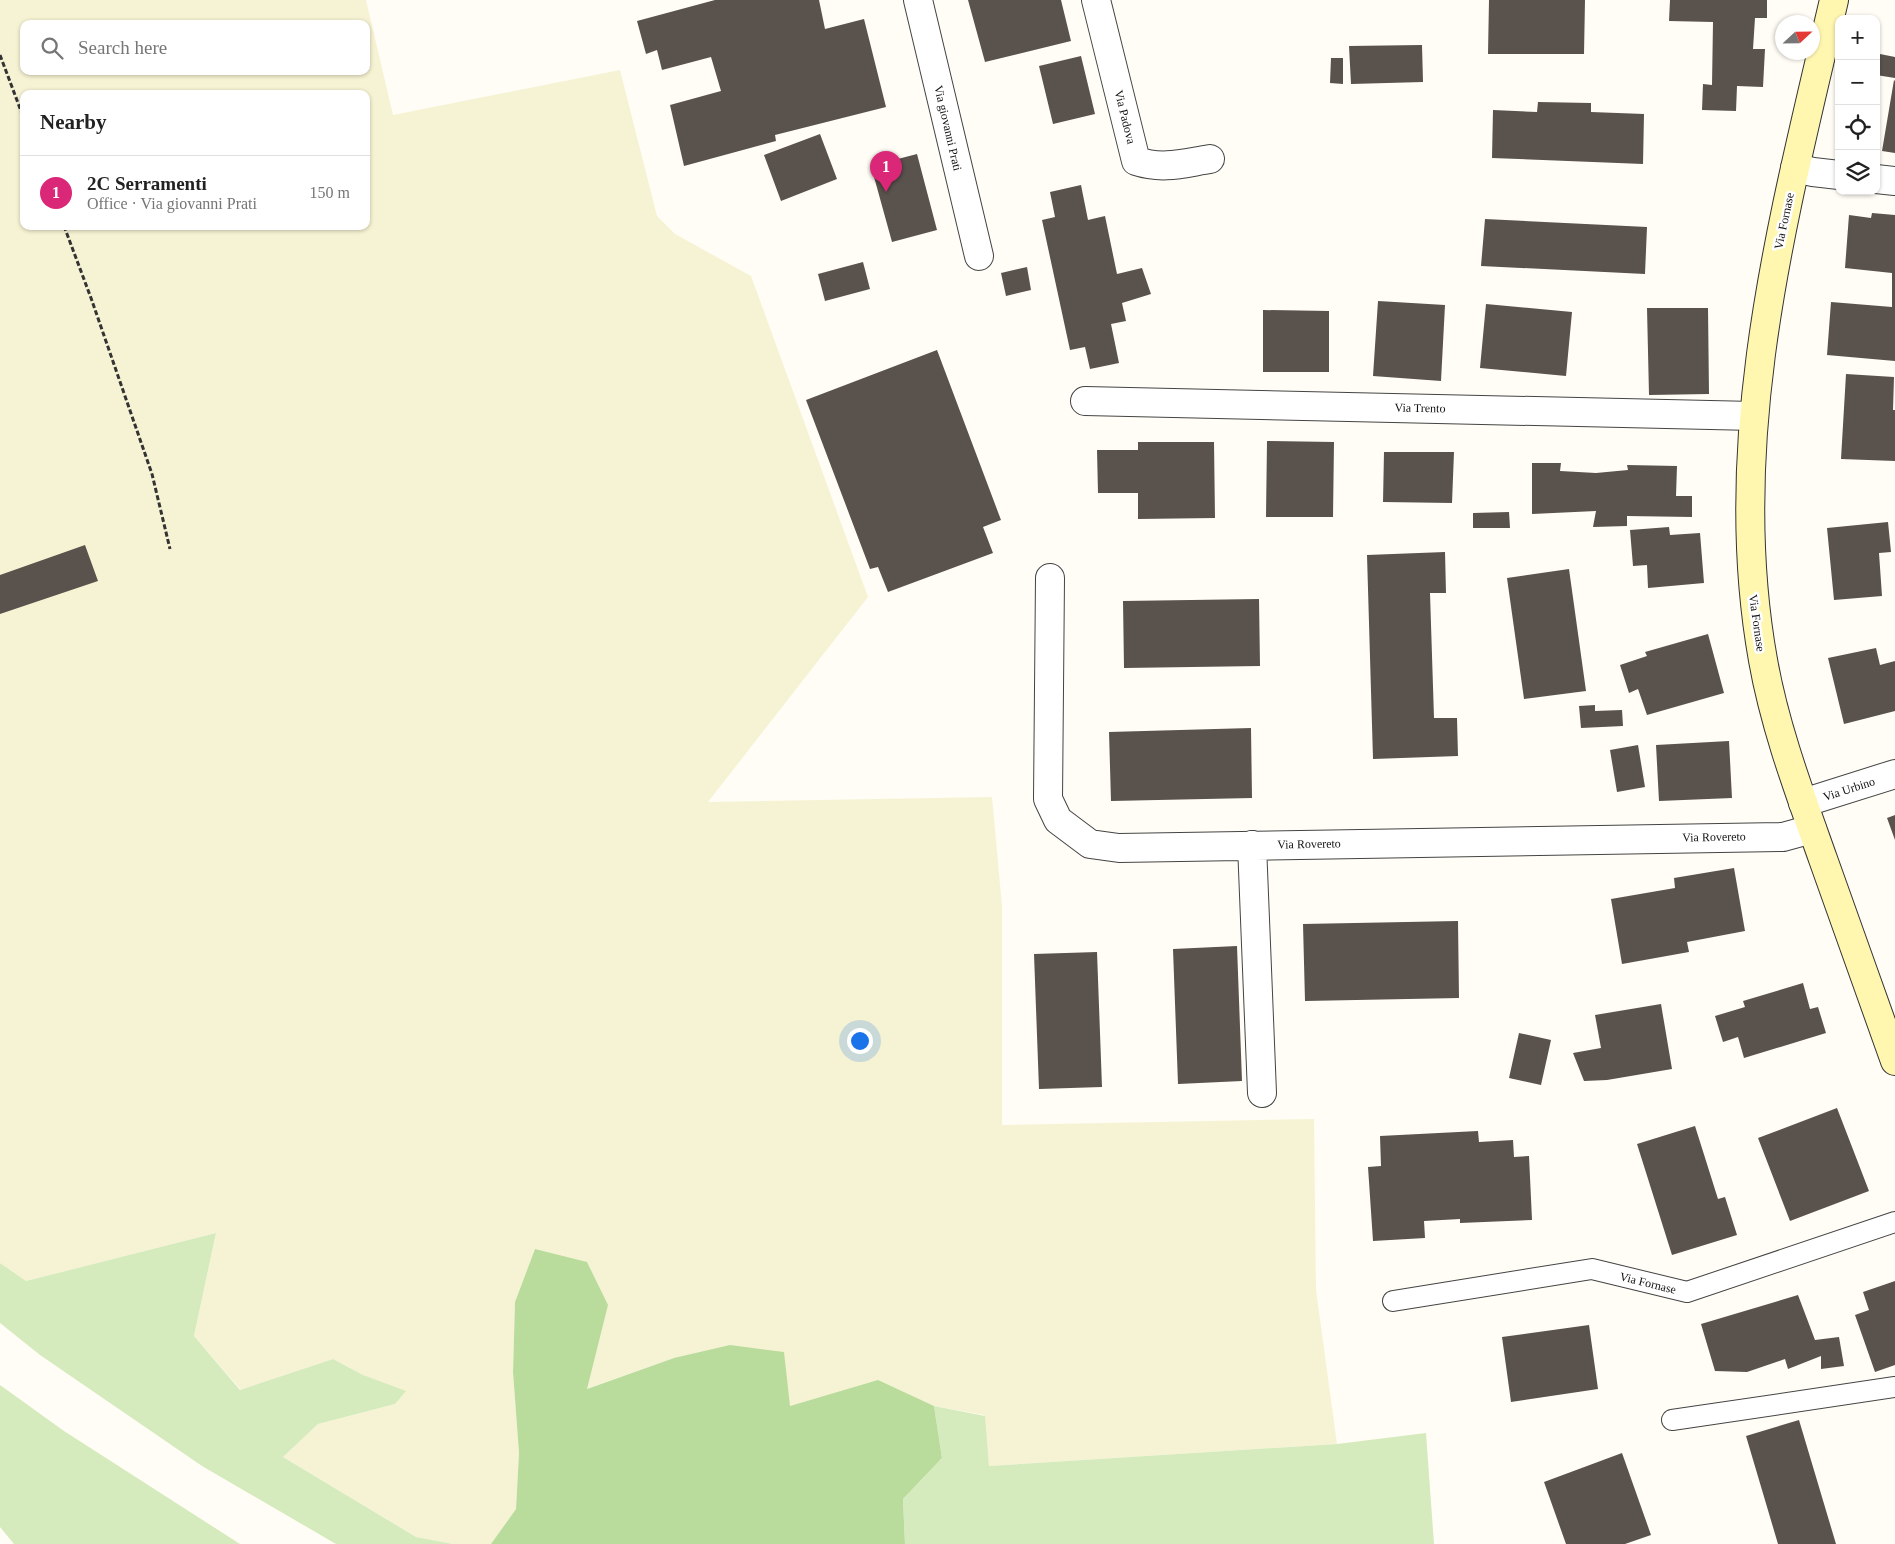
<!DOCTYPE html>
<html lang="en">
<head>
<meta charset="utf-8">
<style>
	body { margin:0; font-family:Georgia,serif; background:#f2f2f2; color:#222 }
	.controls { position:absolute; right:15px; top:15px; display:grid; overflow:hidden; border-radius:10px; box-shadow:0 1px 4px #0004 }
	.controls button { width:45px; height:45px; display:grid; place-items:center; padding:0; border:0; border-bottom:1px solid #e0e0e0; background:#fff; color:#222; font:25px sans-serif }
	.compass { position:absolute; left:1775px; top:15px; width:45px; height:45px; border-radius:50%; background:#fff; box-shadow:0 1px 4px #0004; rotate:68deg }
	.you { position:absolute; left:859px; top:1040px; width:18px; height:18px; margin:-12px; border:4px solid #fff; border-radius:50%; background:#1a73e8; box-shadow:0 0 0 8px #1a73e833 }
	.badge { display:grid; place-items:center; width:32px; height:32px; border-radius:50%; background:#db2777; color:#fff; font-size:16px; font-weight:700 }
	.pin { position:absolute; translate:-50% -41px; filter:drop-shadow(0 1px 2px #0008) }
	.pin::after { content:''; position:absolute; top:26px; width:18px; height:15px; background:inherit; clip-path:polygon(0 0,100% 0,50% 100%) }
	.list { margin:0; padding:0; list-style:none }
	h2 { display:flex; justify-content:space-between; align-items:center; height:65px; margin:0; padding:0 20px; font-size:21px }
	h2 small { font-size:16px; font-weight:400; color:#767676 }
	.list li { display:grid; grid-template-columns:32px 1fr auto; gap:15px; align-items:center; box-sizing:border-box; height:75px; padding:0 20px; border-top:1px solid #e0e0e0 }
	.list b { display:block; font-size:19px; white-space:nowrap }
	.list p { margin:0; font-size:16px; white-space:nowrap; color:#767676 }
	.list em { font-size:16px; font-style:normal; color:#767676 }
	.icon { flex:none; width:28px; height:28px; fill:none; stroke:currentColor; stroke-width:2; stroke-linecap:round; stroke-linejoin:round }
	.map { position:relative; flex:none; width:1895px; height:1544px; overflow:hidden }
	.search { position:absolute; background:#fff; box-shadow:0 1px 4px #0004; left:20px; top:20px; width:350px; height:55px; display:flex; align-items:center; gap:12px; box-sizing:border-box; padding:0 18px; border-radius:10px; color:#767676; font-size:19px }
	.panel { position:absolute; background:#fff; box-shadow:0 1px 4px #0004; left:20px; top:90px; width:350px; height:140px; border-radius:10px }
	.map>svg:first-child { display:block }
	.farmland { fill:#f6f3d4; fill-rule:evenodd }
	.green { fill:#d5ebbd }
	.forest { fill:#b9dc9c }
	.building { fill:#5a524d }
	.lines { fill:none; stroke-linecap:round; stroke-linejoin:round }
	.lane-casing { stroke:#444; stroke-width:22 }
	.street-casing { stroke:#444; stroke-width:30 }
	.secondary-casing { stroke:#333; stroke-width:30 }
	.path { stroke:#333; stroke-width:3; stroke-dasharray:5 2.5; stroke-linecap:butt }
	.lane { stroke:#fff; stroke-width:20 }
	.street { stroke:#fff; stroke-width:28 }
	.secondary { stroke:#fff6b0; stroke-width:28 }
	.labels { text-anchor:middle; dominant-baseline:central; stroke-width:5; stroke-linejoin:round; paint-order:stroke }
	.street-label { font-size:12px; fill:#111; stroke:#fff }
</style>
</head>
<body>
<div class="map">
<svg width="1895" height="1544" viewBox="0 0 1895 1544">
	<rect width="100%" height="100%" fill="#fffdf5"/>
	<path class="farmland" d="M0,0h366l27,115 227,-45 37,146 18,18 76,42 117,321 -160,205 284,-5 10,109v219l312,-6 2,171 21,154 -348,22 -5,-51 -50,-9 -56,-25 -88,25 -116,-48 -88,31 -51,-140 -20,53 -2,70 6,81 -3,56 -25,35h-38l-37,-7 -133,-80 35,-33 77,-20 -32,-29 -30,-16 -92,31 -47,-54 22,-103 -190,48 -26,-18zM24,24h342v47h-342zM24,94h342v132h-342z"/>
	<path class="green" d="M216,1233l-22,103 46,54 93,-31 30,16 43,16 -11,13 -77,20 -35,33 133,80 37,7h-117l-134,-78 -162,-111 -40,-32v-60l26,18z
		M0,1385l64,46 176,113h-226l-14,-17z
		M934,1406l51,10 4,50 348,-22 89,-11 8,111h-529l-2,-45 39,-41z"/>
	<path class="forest" d="M535,1249l52,13 21,43 -21,84 87,-31 56,-13 54,7 6,54 88,-26 56,26 8,52 -39,41 2,45h-414l25,-35 3,-56 -6,-81 2,-70z"/>
	<path class="building" d="M715,0h104l6,29 39,-10 22,88 -111,28 1,6 -92,25 -14,-61 51,-14 -10,-34 -49,13 -5,-20 -11,4 -9,-33z
		M968,0h93l10,41 -86,21z
		M1489,0h96l-1,54h-96z
		M1670,0h97v18h-12l-2,31h12l-2,38 -26,-1 -1,25 -34,-1 1,-26 9,1 1,-63 -44,-1z
		M1422,45l1,37 -72,2 -2,-38z
		M1880,54l15,3v21l-19,-3z
		M1081,56l14,58 -42,10 -14,-58z
		M1331,58h12v26l-13,-1z
		M1894,80l1,1v72l-13,-2z
		M1538,102l53,1v9l53,2 -1,50 -151,-6 1,-48 44,2z
		M820,134l17,45 -56,22 -17,-46z
		M917,154l20,76 -45,12 -21,-76z
		M1081,185l7,35 17,-4 12,58 25,-6 9,26 -29,9 4,18 -15,3 8,39 -29,6 -5,-22 -15,3 -28,-130 13,-3 -5,-25z
		M1872,213l23,2v146l-68,-6 4,-53 61,5v-34l-47,-5 4,-53 22,3z
		M1485,219l162,8 -2,47 -164,-8z
		M863,262l7,27 -45,12 -7,-27z
		M1027,267l4,23 -25,6 -5,-23z
		M1378,301l67,4 -4,76 -68,-5z
		M1486,304l86,8 -6,64 -86,-8z
		M1647,308h61l1,86 -60,1z
		M1263,310l66,1v61h-66z
		M937,350l64,170 -18,7 10,26 -105,39 -10,-25 -8,2 -64,-169z
		M1846,374l48,3 -1,33h2v51l-54,-2z
		M1267,441l67,1 -1,75h-67z
		M1138,442h76l1,76 -77,1v-26h-40l-1,-43h41z
		M1384,452h70l-2,51 -69,-1z
		M1532,463h29l-1,8 36,2 32,-3 -1,-5 50,1 -1,30h16v21l-65,-1v10l-34,1 3,-16 -64,3z
		M1509,512l1,16h-37v-15z
		M1888,522l3,30 -12,1 3,43 -48,4 -7,-72z
		M1669,527l1,8 30,-2 4,50 -56,5 -1,-23 -14,1 -3,-36z
		M85,545l13,36 -98,33v-39z
		M1445,552l1,41h-16l4,125h23l1,38 -85,3 -6,-204z
		M1569,569l17,122 -62,8 -17,-121z
		M1259,599l1,67 -136,2 -1,-67z
		M1708,634l16,59 -77,22 -9,-26 -9,4 -9,-28 27,-9 -2,-4z
		M1876,648l4,17 15,-4v50l-51,13 -16,-66z
		M1595,705v6l27,-1 1,16 -42,2 -2,-22z
		M1251,728l1,70 -141,3 -2,-69z
		M1729,741l3,57 -73,3 -3,-56z
		M1638,745l7,42 -28,5 -7,-42z
		M1895,815v25l-8,-22z
		M1734,868l11,63 -58,11 2,10 -67,12 -11,-65 64,-11 -1,-10z
		M1458,921l1,77 -154,3 -2,-77z
		M1237,946l5,135 -64,3 -5,-135z
		M1097,952l5,135 -63,2 -5,-135z
		M1803,983l7,26 8,-2 8,26 -82,25 -6,-21 -15,5 -8,-26 30,-9 -2,-6z
		M1661,1004l11,65 -65,11 -23,1 -11,-28 28,-5 -6,-33z
		M1519,1033l32,7 -10,45 -32,-7z
		M1837,1108l32,83 -79,30 -32,-83z
		M1695,1126l23,73 7,-2 12,38 -65,20 -35,-111z
		M1478,1131l1,11 34,-2 1,17 15,-1 3,64 -72,3v-4l-36,2 1,17 -52,3 -5,-74 13,-1 -1,-30z
		M1895,1281v84l-20,7 -20,-57 14,-5 -6,-18z
		M1798,1295l17,45 24,-3 5,29 -23,3v-13l-33,13 -3,-10 -38,13 -32,-1 -14,-47z
		M1589,1325l9,64 -87,13 -9,-65z
		M1799,1420l37,124h-58l-32,-108z
		M1622,1453l29,82 -26,9h-59l-22,-62z"/>
	<g class="lines">
		<defs>
			<path id="lane" d="M1393,1301l199,-32 95,23 208,-70
				M1672,1420l223,-33"/>
			<path id="street" d="M918,0l61,256
				M1096,0l40,161c27,9 48,2 74,-2
				M1795,168l18,4 26,3
				M1876,179l19,2
				M1085,401l669,15
				M1050,578l-2,221 10,21 32,24 29,4 664,-11 29,-8
				M1803,803l92,-29
				M1252,845l10,248"/>
			<path id="secondary" d="M1834,0c-50,215 -111,438 -71,660 12,68 37,134 60,199 24,67 48,135 72,202"/>
		</defs>
		<use href="#lane" class="lane-casing"/>
		<use href="#street" class="street-casing"/>
		<use href="#secondary" class="secondary-casing"/>
		<path class="path" d="M0,55l24,64
			M64,226l27,72 61,176 18,75"/>
		<use href="#lane" class="lane"/>
		<use href="#street" class="street"/>
		<use href="#secondary" class="secondary"/>
	</g>
	<g class="labels">
		<g class="street-label">
			<text transform="translate(1125 117) rotate(76)">Via Padova</text>
			<text transform="translate(948 128) rotate(77)">Via giovanni Prati</text>
			<text transform="translate(1784 221) rotate(-78)">Via Fornase</text>
			<text transform="translate(1420 408) rotate(1)">Via Trento</text>
			<text transform="translate(1757 623) rotate(82)">Via Fornase</text>
			<text transform="translate(1849 789) rotate(-18)">Via Urbino</text>
			<text transform="translate(1714 837) rotate(-1)">Via Rovereto</text>
			<text transform="translate(1309 844) rotate(-1)">Via Rovereto</text>
			<text transform="translate(1648 1283) rotate(14)">Via Fornase</text>
		</g>
	</g>
</svg>
<div class="controls">
<button>+</button>
<button>−</button>
<button><svg class="icon" aria-label="locate" viewBox="0 0 24 24"><circle cx="12" cy="12" r="6"/><path d="M12 2v4M12 18v4M2 12h4M18 12h4"/></svg></button>
<button><svg class="icon" aria-label="layers" viewBox="0 0 24 24"><path d="M12 4l9 5-9 5-9-5zM3 14l9 5 9-5"/></svg></button>
</div>
<svg class="compass" viewBox="-18 -18 36 36"><path d="M0-13l5 13h-10z" fill="#e53935"/><path d="M0 13l5-13h-10z" fill="#767676"/></svg>
<div class="you"></div>
<div class="pin badge" style="left:886px;top:192px">1</div>
<div class="search"><svg class="icon" aria-label="search" viewBox="0 0 24 24"><circle cx="10" cy="10" r="6"/><path d="M15 15l6 6"/></svg>Search here</div>
<section class="panel">
<h2>Nearby<small></small></h2>
<ul class="list">
<li><span class="badge">1</span><div><b>2C Serramenti</b><p>Office · Via giovanni Prati</p></div><em>150 m</em></li>
</ul>
</section>
</div>
</body>
</html>
